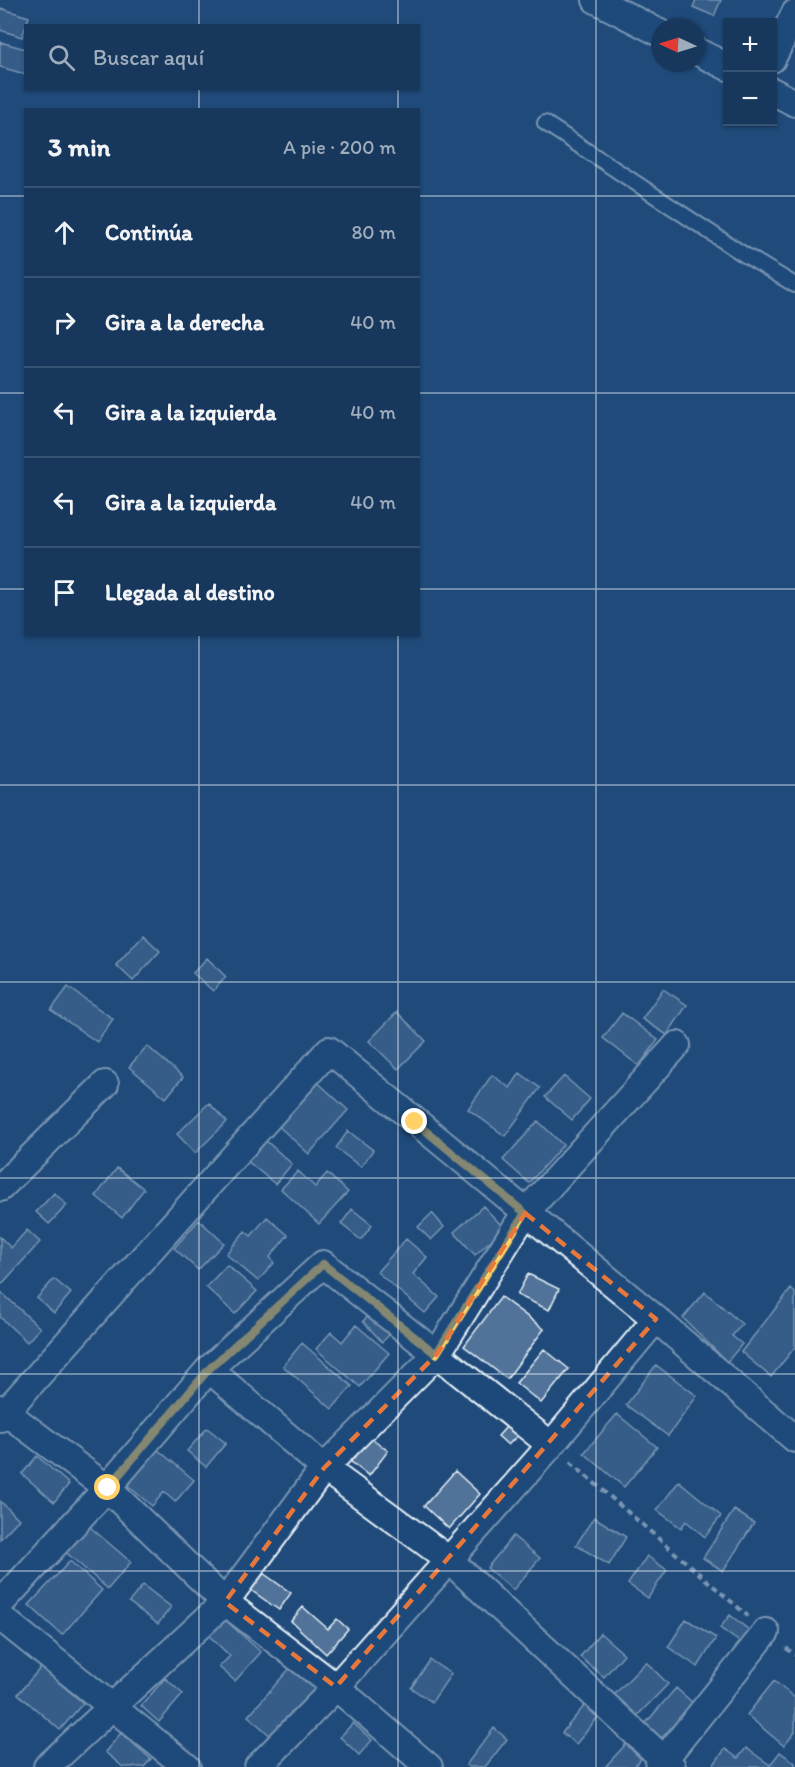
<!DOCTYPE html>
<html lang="es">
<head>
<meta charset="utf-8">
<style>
	body { margin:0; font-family:Itim,sans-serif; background:#203f62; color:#f1f3f6 }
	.controls { position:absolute; right:18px; top:18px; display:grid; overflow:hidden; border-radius:0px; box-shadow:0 2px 4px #0004 }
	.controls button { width:54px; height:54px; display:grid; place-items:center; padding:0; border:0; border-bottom:2px solid #365272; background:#17385c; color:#f1f3f6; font:30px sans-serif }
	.compass { position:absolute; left:651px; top:18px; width:54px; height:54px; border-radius:50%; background:#17385c; box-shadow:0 2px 4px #0004; rotate:274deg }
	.stop { position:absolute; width:18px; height:18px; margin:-14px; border:4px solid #ffd166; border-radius:50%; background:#fff }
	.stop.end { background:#ffd166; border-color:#fff; box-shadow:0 2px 6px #0008 }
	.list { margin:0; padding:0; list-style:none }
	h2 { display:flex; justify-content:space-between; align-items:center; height:78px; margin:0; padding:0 24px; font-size:26px }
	h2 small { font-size:20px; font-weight:400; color:#9eacbb }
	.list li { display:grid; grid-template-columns:39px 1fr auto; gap:18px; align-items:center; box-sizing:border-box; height:90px; padding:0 24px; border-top:2px solid #365272 }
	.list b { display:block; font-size:22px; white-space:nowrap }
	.list em { font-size:20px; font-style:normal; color:#9eacbb }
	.icon { flex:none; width:33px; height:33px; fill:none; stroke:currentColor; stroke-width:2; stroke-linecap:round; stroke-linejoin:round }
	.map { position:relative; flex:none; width:795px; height:1767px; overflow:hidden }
	.search { position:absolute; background:#17385c; box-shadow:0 2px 4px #0004; left:24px; top:24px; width:396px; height:66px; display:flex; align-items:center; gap:15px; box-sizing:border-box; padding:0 21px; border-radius:0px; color:#9eacbb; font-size:22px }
	.panel { position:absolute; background:#17385c; box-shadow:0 2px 4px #0004; left:24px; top:108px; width:396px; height:528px; border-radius:0px }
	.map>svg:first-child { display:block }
	.building { fill:#517399; stroke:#e8f1f8; stroke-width:1.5 }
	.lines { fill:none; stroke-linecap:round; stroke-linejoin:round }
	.service-casing { stroke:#e8f1f8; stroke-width:18 }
	.minor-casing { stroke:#e8f1f8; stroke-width:30 }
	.path { stroke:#e8f1f8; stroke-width:4; stroke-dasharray:6 4.5; stroke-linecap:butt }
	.service { stroke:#1f4a7a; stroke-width:14 }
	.minor { stroke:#1f4a7a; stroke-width:26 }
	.route { stroke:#ffd166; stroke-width:8 }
	.marked { fill:none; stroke:#e8773b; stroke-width:4.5; stroke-dasharray:12 8; stroke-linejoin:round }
	.grid { fill:none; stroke:#e8f1f8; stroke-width:1.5; stroke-opacity:0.55 }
</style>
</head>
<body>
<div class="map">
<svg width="795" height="1767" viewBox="0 0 795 1767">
	<rect width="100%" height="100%" fill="#1f4a7a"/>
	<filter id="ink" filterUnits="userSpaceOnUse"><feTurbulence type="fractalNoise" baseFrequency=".0167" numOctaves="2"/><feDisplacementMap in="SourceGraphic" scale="12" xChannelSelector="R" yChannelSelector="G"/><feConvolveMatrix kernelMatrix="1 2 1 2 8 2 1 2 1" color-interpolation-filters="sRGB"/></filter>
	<g filter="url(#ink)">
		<path class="building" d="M696,0h25l-7,16 -21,-9z
			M0,8l29,9 -7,20 -22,-7z
			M0,42l26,7 -1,25 -25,-7z
			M143,935l17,16 -27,30 -17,-16z
			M207,958l19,19 -13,14 -20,-18z
			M68,987l45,32 -16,23 -46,-32z
			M663,989l24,16 -20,30 -25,-16z
			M397,1012l29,29 -28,28 -29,-28z
			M622,1013l36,27 -19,26 -36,-28z
			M147,1046l36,31 -17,21 -37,-31z
			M520,1073l20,15 -35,48 -37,-27 24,-34 18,13z
			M564,1076l26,23 -18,21 -27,-23z
			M313,1078l35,32 -39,44 -35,-32z
			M209,1103l18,19 -32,31 -18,-19z
			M538,1121l25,24 -34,38 -26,-23z
			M348,1131l25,19 -12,17 -25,-19z
			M264,1139l28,25 -17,20 -29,-24z
			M117,1168l27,21 -22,29 -26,-22z
			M298,1171l17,16 12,-14 21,19 -29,32 -38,-35z
			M54,1193l13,12 -18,19 -13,-12z
			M483,1206l21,22 -29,27 -21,-23z
			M352,1209l20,16 -11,15 -20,-16z
			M432,1213l12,14 -13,13 -13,-13z
			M267,1217l21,18 -18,22 4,6 -16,18 -32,-27 19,-23 6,5z
			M199,1220l25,23 -26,27 -24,-22z
			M27,1230l13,12 -40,44v-49l11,11z
			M406,1239l21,18 -14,17 26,23 -14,16 -48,-41z
			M227,1265l30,26 -22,23 -29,-27z
			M528,1274l31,15 -10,21 -32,-15z
			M54,1279l17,14 -17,20 -17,-15z
			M791,1289l4,4v54l-24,30 -30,-25z
			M1,1292l39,36 -13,14 -27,-25z
			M705,1292l37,32 -10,12 10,8 -15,18 -44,-44z
			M501,1297l43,32 -37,50 -43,-33z
			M374,1311l19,20 -11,11 -19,-21z
			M356,1325l33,28 -29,34 -44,-38 15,-17 11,10z
			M302,1343l50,43 -20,23 -49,-43z
			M544,1349l25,20 -28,34 -25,-20z
			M656,1365l41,31 -29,40 -42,-31z
			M617,1414l40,33 -33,40 -40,-34z
			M508,1425l11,9 -11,11 -10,-9z
			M207,1428l19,15 -20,24 -19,-16z
			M364,1432l24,19 -19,25 -24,-19z
			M151,1444l43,36 -19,22 -11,-10 -12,14 -31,-26z
			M37,1456l32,28 -15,18 -32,-28z
			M455,1471l25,23 -31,35 -25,-23z
			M679,1481l42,35 -16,21 -19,-16 -5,7 -24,-18z
			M0,1501l19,18 -19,20z
			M734,1510l20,13 -31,48 -20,-13z
			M594,1517l32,20 -17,28 -33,-20z
			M84,1522l47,40 -23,27 -47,-41z
			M513,1536l27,22 -27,32 -26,-22z
			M647,1556l20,14 -19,28 -20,-14z
			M70,1561l32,29 -40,45 -33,-30z
			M260,1571l31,22 -12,17 -31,-22z
			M143,1585l28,22 -13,17 -29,-22z
			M303,1607l25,22 9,-10 11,10 -22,25 -35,-33z
			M730,1615l20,16 -9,12 -21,-15z
			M222,1617l39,35 -26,29 -16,-14 11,-11 -23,-22z
			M686,1619l30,19 -18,29 -30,-20z
			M600,1633l24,21 -20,23 -24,-20z
			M430,1660l21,14 -19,28 -21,-14z
			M646,1662l22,22 -32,33 -22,-22z
			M41,1667l42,36 -23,27 -42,-36z
			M290,1668l25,21 -42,49 -25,-22z
			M165,1678l18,16 -24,28 -18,-16z
			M774,1681l21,17v34l-11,14 -37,-31z
			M676,1688l17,15 -31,35 -17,-14z
			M585,1705l14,11 -23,28 -14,-11z
			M353,1723l19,17 -13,15 -19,-18z
			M494,1728l13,11 -22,28h-16l-3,-2z
			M121,1733l30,26 -7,8h-21l-18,-15z
			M626,1744l15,15 -8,8h-28z
			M746,1748l24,17 10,-13 15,11v4h-83l13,-18 13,9z"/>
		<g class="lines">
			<defs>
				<path id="service" d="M545,123l195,129 55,33"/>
				<path id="minor" d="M596,0l64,33
					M696,51l32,16
					M772,59l23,-46
					M772,91l23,12
					M0,1188l105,-104
					M209,1369l115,99 124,91 224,208
					M0,1408l107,80 118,114 111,85 93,80
					M0,1418l329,-368 327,269 139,120
					M0,1604l107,-116 102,-119 114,-105 228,181
					M0,1617l187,150
					M47,1767l178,-165 99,-134 113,-114 88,-141 152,-168
					M258,1767l78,-80 215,-242 105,-126
					M658,1767l108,-135"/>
			</defs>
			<use href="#service" class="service-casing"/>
			<use href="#minor" class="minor-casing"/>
			<path class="path" d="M570,1462l178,154
				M786,1648l9,7"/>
			<use href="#service" class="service"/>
			<use href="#minor" class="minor"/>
		</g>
	</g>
	<g class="lines" filter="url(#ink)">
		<path class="route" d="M108,1488l101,-119 114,-105 113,90 89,-141 -110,-91"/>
	</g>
	<path d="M0 0H795V1767H0ZM525,1213l131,106 -320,368 -111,-85 99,-134 113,-114z" fill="#1f4a7a" fill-opacity=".55" fill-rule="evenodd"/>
	<path class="marked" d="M525,1213l131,106 -320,368 -111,-85 99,-134 113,-114z"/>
	<path class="grid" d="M199,0v26M398,0v26M596,0v1767M199,88v22M398,88v22M0,196h26M418,196h377M0,393h26M418,393h377M0,589h26M418,589h377M199,634v1133M398,634v1133M0,785h795M0,982h795M0,1178h795M0,1374h795M0,1571h795"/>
</svg>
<div class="controls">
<button>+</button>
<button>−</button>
</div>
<svg class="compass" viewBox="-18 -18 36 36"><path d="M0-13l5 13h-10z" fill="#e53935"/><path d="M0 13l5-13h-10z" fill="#9eacbb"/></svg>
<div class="stop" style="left:108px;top:1488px"></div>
<div class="stop end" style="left:415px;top:1122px"></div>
<div class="search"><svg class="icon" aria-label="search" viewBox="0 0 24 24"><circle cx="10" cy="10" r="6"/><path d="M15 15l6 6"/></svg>Buscar aquí</div>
<section class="panel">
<h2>3 min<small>A pie · 200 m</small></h2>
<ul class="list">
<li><svg class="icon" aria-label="ahead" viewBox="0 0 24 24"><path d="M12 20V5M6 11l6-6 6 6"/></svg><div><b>Continúa</b></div><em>80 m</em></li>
<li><svg class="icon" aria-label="right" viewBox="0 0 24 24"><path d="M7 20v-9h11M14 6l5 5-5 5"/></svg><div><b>Gira a la derecha</b></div><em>40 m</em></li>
<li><svg class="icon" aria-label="left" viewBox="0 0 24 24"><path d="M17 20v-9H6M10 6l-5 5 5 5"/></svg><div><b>Gira a la izquierda</b></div><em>40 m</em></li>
<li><svg class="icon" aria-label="left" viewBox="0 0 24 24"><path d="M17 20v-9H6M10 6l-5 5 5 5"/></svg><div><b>Gira a la izquierda</b></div><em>40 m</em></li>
<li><svg class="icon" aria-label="arrive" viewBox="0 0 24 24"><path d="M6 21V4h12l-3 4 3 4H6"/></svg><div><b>Llegada al destino</b></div></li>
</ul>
</section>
</div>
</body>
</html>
